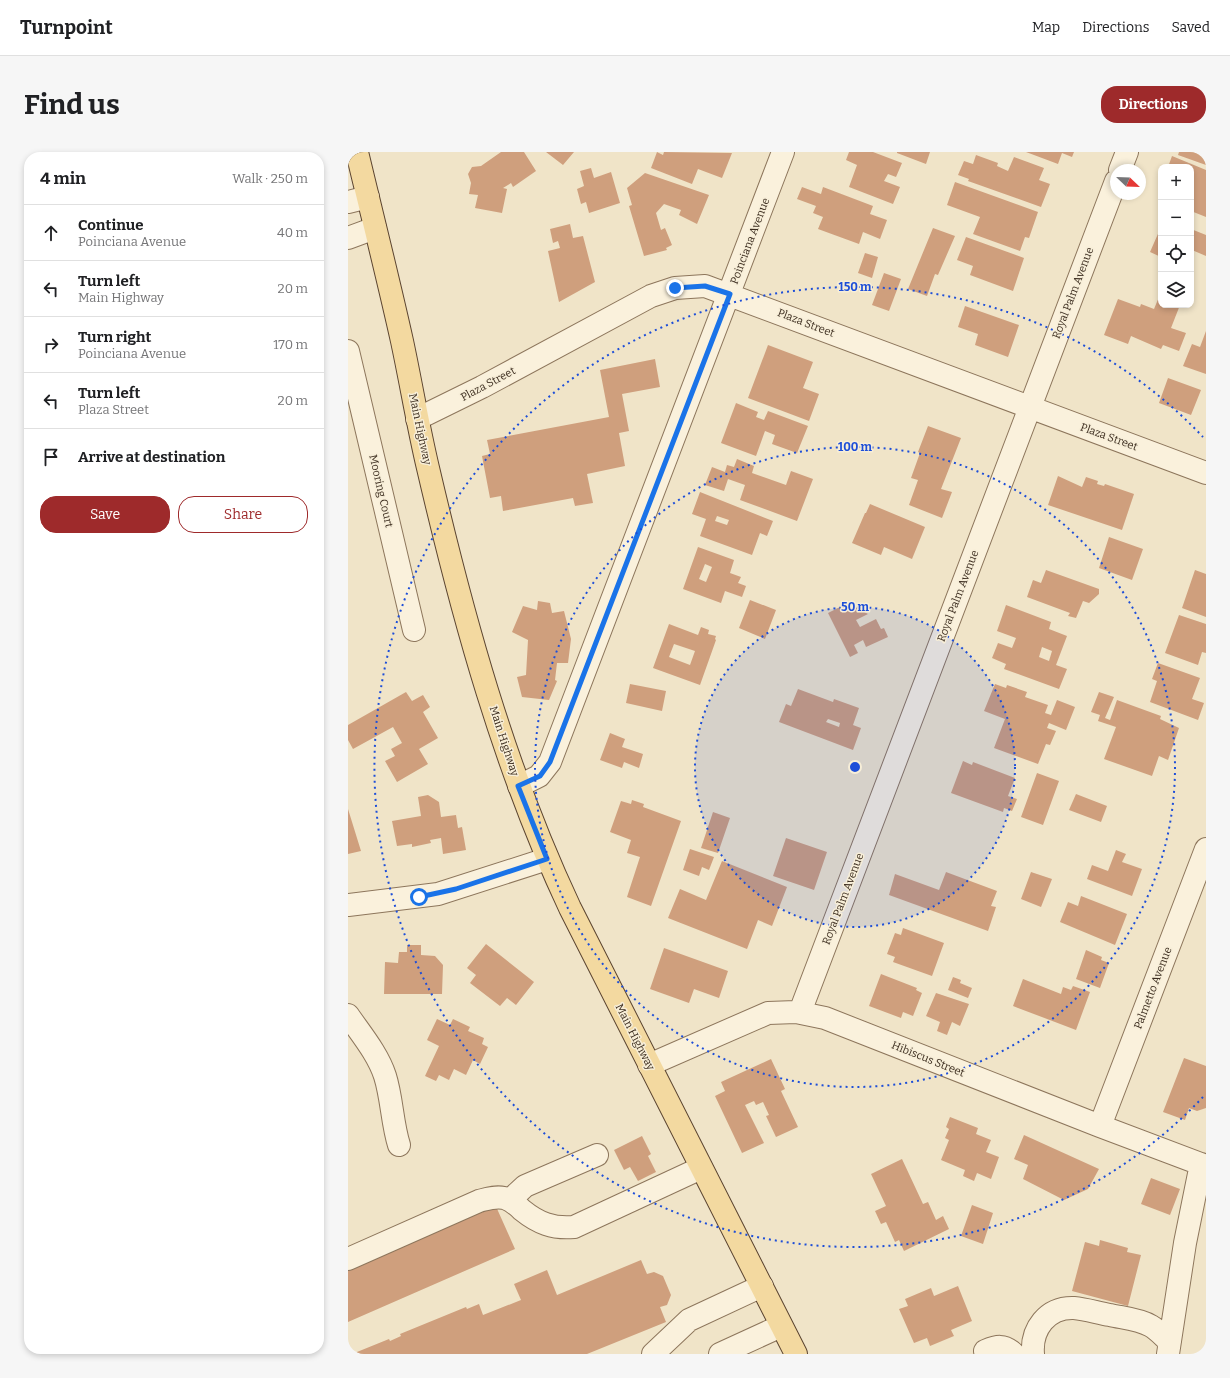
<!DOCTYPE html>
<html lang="en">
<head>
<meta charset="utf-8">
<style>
	body { margin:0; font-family:Bitter,serif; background:#f6f6f6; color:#202124 }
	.controls { position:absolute; right:12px; top:12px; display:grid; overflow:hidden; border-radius:8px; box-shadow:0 2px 6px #0003 }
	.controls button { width:36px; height:36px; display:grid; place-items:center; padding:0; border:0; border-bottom:1px solid #e0e0e0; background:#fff; color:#202124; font:20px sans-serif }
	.compass { position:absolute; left:762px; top:12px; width:36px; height:36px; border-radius:50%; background:#fff; box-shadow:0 2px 6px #0003; rotate:113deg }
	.stop { position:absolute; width:12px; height:12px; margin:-9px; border:3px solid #1a73e8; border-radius:50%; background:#fff }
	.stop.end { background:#1a73e8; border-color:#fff; box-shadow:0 1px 4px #0008 }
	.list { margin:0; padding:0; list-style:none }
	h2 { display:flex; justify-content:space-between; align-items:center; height:52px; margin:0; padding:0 16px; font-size:17px }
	h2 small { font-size:13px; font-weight:400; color:#757577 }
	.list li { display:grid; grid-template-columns:26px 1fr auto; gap:12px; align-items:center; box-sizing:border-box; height:56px; padding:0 16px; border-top:1px solid #e0e0e0 }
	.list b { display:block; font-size:15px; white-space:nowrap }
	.list p { margin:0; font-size:13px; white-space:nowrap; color:#757577 }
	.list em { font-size:13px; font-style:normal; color:#757577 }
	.actions { display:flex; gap:8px; padding:12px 16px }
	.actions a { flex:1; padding:9px 0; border:1px solid #9e2a2b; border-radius:16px; text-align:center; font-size:14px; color:#9e2a2b }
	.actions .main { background:#9e2a2b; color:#fff }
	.icon { flex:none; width:22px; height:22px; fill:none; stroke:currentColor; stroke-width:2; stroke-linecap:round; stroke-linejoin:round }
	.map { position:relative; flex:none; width:858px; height:1202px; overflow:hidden; border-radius:16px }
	header { display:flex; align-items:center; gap:24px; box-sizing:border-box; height:56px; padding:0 20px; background:#fff; border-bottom:1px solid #e0e0e0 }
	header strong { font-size:19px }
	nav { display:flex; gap:22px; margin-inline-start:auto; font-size:14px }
	.intro { display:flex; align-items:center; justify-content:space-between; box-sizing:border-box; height:96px; padding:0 24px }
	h1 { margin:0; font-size:28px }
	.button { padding:10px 18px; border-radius:16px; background:#9e2a2b; color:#fff; font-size:14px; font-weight:700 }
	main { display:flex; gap:24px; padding:0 24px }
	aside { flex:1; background:#fff; border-radius:16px; box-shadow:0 2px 6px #0003 }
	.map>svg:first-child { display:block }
	.building { fill:#cf9f7d; fill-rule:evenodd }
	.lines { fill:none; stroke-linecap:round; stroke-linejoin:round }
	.minor-casing { stroke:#8d765c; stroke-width:24 }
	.major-casing { stroke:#5b4430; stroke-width:24 }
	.minor { stroke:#faf1dc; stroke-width:22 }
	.major { stroke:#f3d9a0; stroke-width:22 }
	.route { stroke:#1a73e8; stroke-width:5 }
	.ring { fill:none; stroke:#1d4ed8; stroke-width:2; stroke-dasharray:2 4 }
	.labels { text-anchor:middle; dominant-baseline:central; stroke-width:3; stroke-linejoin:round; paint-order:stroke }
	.street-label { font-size:11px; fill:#3d2e20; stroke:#f7eed8 }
	.centre { fill:#1d4ed8; stroke:#f7eed8; stroke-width:2 }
	.ring-label { font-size:12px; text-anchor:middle; font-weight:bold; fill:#1d4ed8; stroke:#f7eed8; stroke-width:3; stroke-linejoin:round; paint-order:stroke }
</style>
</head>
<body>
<header>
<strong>Turnpoint</strong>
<nav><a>Map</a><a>Directions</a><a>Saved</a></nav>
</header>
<div class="intro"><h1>Find us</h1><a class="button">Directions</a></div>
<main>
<aside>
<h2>4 min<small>Walk · 250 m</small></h2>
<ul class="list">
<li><svg class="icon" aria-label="ahead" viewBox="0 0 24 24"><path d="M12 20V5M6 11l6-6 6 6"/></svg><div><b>Continue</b><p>Poinciana Avenue</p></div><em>40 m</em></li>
<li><svg class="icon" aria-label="left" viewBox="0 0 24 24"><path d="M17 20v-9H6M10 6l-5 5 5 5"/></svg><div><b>Turn left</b><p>Main Highway</p></div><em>20 m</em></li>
<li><svg class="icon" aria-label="right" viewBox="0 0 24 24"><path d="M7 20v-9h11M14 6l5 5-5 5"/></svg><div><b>Turn right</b><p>Poinciana Avenue</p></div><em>170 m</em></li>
<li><svg class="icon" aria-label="left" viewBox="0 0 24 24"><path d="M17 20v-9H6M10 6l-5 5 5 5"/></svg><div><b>Turn left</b><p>Plaza Street</p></div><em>20 m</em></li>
<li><svg class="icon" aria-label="arrive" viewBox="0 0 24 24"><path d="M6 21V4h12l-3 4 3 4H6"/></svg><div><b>Arrive at destination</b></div></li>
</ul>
<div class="actions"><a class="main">Save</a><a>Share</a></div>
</aside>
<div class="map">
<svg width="858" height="1202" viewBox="0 0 858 1202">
	<rect width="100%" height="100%" fill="#f0e4c8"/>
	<path class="building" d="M153,0h23l12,19 -23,16 -2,-4 -8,5 4,1 -5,24 -27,-5 3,-13 -9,-1 2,-11 -3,-9 4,-7 9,-1z
		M198,0h28l-11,13z
		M309,0l6,3 1,-3 68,1 -10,25 -24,-9 -6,15 -41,-16z
		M501,0h24l29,11 -6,14 -8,-3 -4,7 16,6 -7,17 -44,-17 8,-22 -11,-5z
		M549,0h33l-4,12 -29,-11z
		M678,0h48l-2,5 -10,-4 -4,11z
		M831,0h27v13l-28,-10z
		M628,3l22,8 -1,3 11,5 6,-14 30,11 -5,12 11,4 -9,23 -73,-26 1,-2 -11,-4 6,-14 9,3z
		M824,4l34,14v47l-15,-6v-44h-23z
		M243,16l3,10 17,-6 9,31 -31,10 -3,-11 -5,2 -4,-15 7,-3 -4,-15z
		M297,21l64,22 -12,29 -18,-9 2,-5 -17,-6 -8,9 5,17 4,-2 7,17 -6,3 1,2 -23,6 -15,-50 3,-1 -5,-17z
		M607,30l83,30 -9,26 -4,-1 -5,14 -47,-17 7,-17 -33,-12z
		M454,35l19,7 2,-7 50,19 -3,8 17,6 -7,19 -17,-7 -4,12 -41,-15 5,-12 -10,-4 3,-7 -19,-7z
		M222,72l3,14 10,-2 12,46 -36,20 -11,-51 12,-3 -2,-7 -5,2 -3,-14z
		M813,75v30l-11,-5z
		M585,76l22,8 -17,39 -3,-1 -8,22 -19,-7z
		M843,77l15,6v21l-14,-6 -1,2z
		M618,85l58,21 -11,33 -43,-16 3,-9 -16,-6z
		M517,101l13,4 -6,21 -14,-5z
		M536,121l17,6 -12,32 -17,-6z
		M811,145l2,1v7h19l-9,23 15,5 -7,18 -16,-6 -2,4 -30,-13 -3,8 -24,-9 14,-36 22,8 1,-3 13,5z
		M617,154l54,19 -11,32 -33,-12 3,-11 -20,-7z
		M858,179v43l-23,-8 9,-22 8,3z
		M420,193l45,17 -10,26 16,6 -10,27 -61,-23z
		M307,207l5,28 -38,7 7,37 -10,2 6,33 -38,8 6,29 -18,3 -2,-8 -70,13 -2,-15 -11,2 -8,-42 8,-2 -3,-14 122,-23 -9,-47z
		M820,226l33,12 -10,25 -32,-12z
		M388,251l22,9 -2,5 8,3 4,-9 40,15 -11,27 -25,-9 3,-9 -10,-4 -9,25 -35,-13z
		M580,274l33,12 -20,51 11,3 -10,26 -33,-13 9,-25 -7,-2 9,-25 -2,-1z
		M389,307l17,7 -2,7 34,12 5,-14 22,8 -16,42 -57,-21 5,-15 -17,-6 -4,12 -19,-6 7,-18 13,5 2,-7 7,2z
		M710,324l24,11 4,-10 12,4 -1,3 7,2 1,-2 29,10 -12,36 -74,-25z
		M352,340l73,29 -6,15 -7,-3 -8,22 -52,-19 6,-17 -14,-5zM369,364l12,4 -2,5 -12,-4z
		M522,352l55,23 -13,32 -28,-12 -3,8 -29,-12 13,-30h1z
		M761,385l34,12 -11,31 -33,-12z
		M350,395l36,13 -4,13 11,4 -3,6 8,3 -4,11 -17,-6 -4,12 -38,-14zM357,412l7,3 -6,15 -7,-3z
		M698,418l53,19v5l-10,9 -6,-2 -7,17 -8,-2 2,-3 -43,-16 6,-17 8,3z
		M847,418l11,4v43l-24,-9z
		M402,448l26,10 -11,29 -26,-11z
		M190,449l12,2 2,10 12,-2 7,28 -3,24h-11l-2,17 2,1 -8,19 -27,-3 -5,-20 9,-2 2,-35 -16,-8 11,-26 14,4z
		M500,451l20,11 -12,6 4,7 16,-8 5,10 3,-1 4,9 -22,10 -3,-7 -9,5 4,8 -8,4 -22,-44z
		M658,453l45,17 -2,7 18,7 -11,29 11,4 -8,20 -55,-20 2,-5 -14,-6 6,-15 14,5 4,-10 -19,-7zM694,495l10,4 -3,10 -10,-4z
		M831,463l27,9v29l-4,-1 -4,13 -33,-12z
		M321,472l29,11 3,-8 8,3 -1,4 8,2 -1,3 1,1 -16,45 -47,-17zM326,492l21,7 -5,14 -21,-8z
		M810,511l42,15 -8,21 12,4 -6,17 -48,-18 7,-21 -5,-2z
		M282,532l36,7 -4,20 -36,-8z
		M647,532l11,4 1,-3 20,7 -2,5 23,8 -3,8 6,2 6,-15 18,7 -9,23 -17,-7 -2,5 9,3 -6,14 -4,-1 -8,20 -44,-16 11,-29 -21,-8z
		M450,537l35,13 1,-3 25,9 -6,17 8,3 -8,22 -74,-28 7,-18 5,2zM480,567l12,4 -1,4 -13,-5z
		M58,540l6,9 11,-6 7,12 -7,5 15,26 -19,11 9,15 -31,18 -12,-21 10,-5 -4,-7 11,-6 -9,-16 -40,22 -5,-9v-15z
		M751,540l15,5 -9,21 5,2 7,-20 44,16 -1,3 19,9 -11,32 -9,-4 -7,20 -48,-17 12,-32 -18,-6 2,-6 -9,-3z
		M262,581l15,6 -3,8 21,7 -4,14 -15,-6 -2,6 -22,-8z
		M615,609l9,4 1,-3 42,16 -7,18 9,3 -5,12 -8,-3 -1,4 -52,-19z
		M689,621l22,8 -16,44 -22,-8z
		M728,642l31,12 -6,16 -32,-12z
		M80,643l11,7 2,15 15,-2 2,13 4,-1 4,23 -23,4 -2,-16 -11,2 1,3 -19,4v-3l-15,2 -5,-25 29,-5 -3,-19z
		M284,648l12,4 -1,3 38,14 -30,85 -24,-9 13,-40 -13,-4 4,-13 -21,-8 11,-31 10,3z
		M0,657l13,42 -13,3z
		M365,660l17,6 -12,35 -17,-5z
		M438,686l41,14 -13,38 -41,-14z
		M342,697l24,8 -5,13 -7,-3 -3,9 -16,-6z
		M768,698l10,4 -4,8 20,7 -10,27 -45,-17 5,-14 16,6z
		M374,709l65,26 -15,39 -14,-6 -11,29 -79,-31 12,-29 26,11z
		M598,720l51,19 -6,15 5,1 -8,24 -99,-36 6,-21 44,16z
		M683,720l21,7 -11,28 -20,-8z
		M733,744l46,18 -12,31 -55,-23 8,-20 10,4z
		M555,776l41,15 -12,33 -39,-14 2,-5 -8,-3 8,-21 6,2z
		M138,792l48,38 -18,23 -9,-7 -7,8 -30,-23 6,-8 -9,-7z
		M59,793h14v10l14,1 8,9 -1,29h-58l1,-32 13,1 1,-11h8z
		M316,796l64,23 -9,27 -25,-9 -5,14 -39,-14z
		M738,798l16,7 -1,3 8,3 -9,25 -24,-9z
		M533,822l36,14 -1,2 6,3 -9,23 -10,-4 -2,6 -32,-12z
		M605,825l8,3 -1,3 12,5 -4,10 -20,-8z
		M675,827l38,15 2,-7 8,3 2,-4 17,6 -14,38 -63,-24z
		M588,841l33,11 -9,22 -8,-4 -5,13 -10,-4 3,-9 -14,-6z
		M89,867l13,6 3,-6 17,8 -2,4 16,7 -2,6 6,3 -8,17 -7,-4 -7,15 -12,-6 -5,11 -10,-5 -3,6 -11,-5 14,-30 -12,-6z
		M836,906l22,8v42l-9,3 -8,-3 -4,12 -22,-8z
		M423,907l14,30 -4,2 17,36 -22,10 -10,-21 3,-1 -6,-13 -7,3 -2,-4 -9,4 19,38 -22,10 -27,-57 10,-5 -4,-9z
		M602,965l28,11 -2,6 15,6 -5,12 13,5 -8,22 -14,-6 -3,8 -11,-5 2,-6 -24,-10 8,-20 -4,-2 4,-9 -3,-2z
		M676,983l75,34 -11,20 -24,11 -41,-21 5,-14 -14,-6z
		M294,984l9,18 -3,2 8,16 -18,9 -8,-14 -6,3 -10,-20z
		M554,1007l21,45 5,-2 8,18 7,-4 6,13 -45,22 -5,-11 -4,2 -9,-20 -5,2 -6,-13 11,-5 -15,-32z
		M803,1026l29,11 -10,26 -29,-11z
		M146,1050l21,47 -167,73v-53z
		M624,1053l21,8 -10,31 -22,-8z
		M752,1088l28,8 -1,4 14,3 -13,51 -56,-15 13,-49 14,4z
		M293,1108l6,14 7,-2 9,4 8,19 -4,10 -7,2 6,15 -79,32h-235l37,-15 1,2 11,-5 -1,-2 66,-27 1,2 12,-5 4,11 38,-15 -7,-16 33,-14 10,25z
		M610,1134l14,35 -21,9 3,6 -24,10 -3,-8 -13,5 -15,-34 9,-3 -3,-7 26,-11 3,8z"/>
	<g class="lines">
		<defs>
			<path id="minor" d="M772,18l7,-18
				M0,50l20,-5
				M0,86l27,-10
				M0,199l66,279
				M69,267l65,-32 169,-91 24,-8 30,-2 501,187
				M171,634l20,-10 11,-14 233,-610
				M0,753l90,-11 109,-35
				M452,860l316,-831
				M0,863c13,19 30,39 37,61 7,22 7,47 14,69
				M301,913l119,-52 28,-1 29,6 275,108 106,40
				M752,974l106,-277
				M162,1048l15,-14 72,-31
				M0,1107l131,-58c8,-2 16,-5 25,-3 7,2 13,7 18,12 16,13 31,19 52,17l127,-59
				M637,1199c12,-5 19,-7 29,3
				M305,1202l36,-34 73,-34
				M372,1202l61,-28
				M685,1202c-2,-25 14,-47 41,-46 12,1 24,5 36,7 13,3 29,4 41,11 7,4 13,11 19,16
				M820,1202l17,-111 16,-79"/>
			<path id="major" d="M9,0c15,63 31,126 45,189 9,42 16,85 26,127 35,150 76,300 142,440l226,446"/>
		</defs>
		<use href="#minor" class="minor-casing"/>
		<use href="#major" class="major-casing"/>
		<use href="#minor" class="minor"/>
		<use href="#major" class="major"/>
	</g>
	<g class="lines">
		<path class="route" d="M71,745l37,-8 91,-30 -29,-73 22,-10 10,-14 180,-468 -25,-8 -30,2"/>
	</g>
	<circle cx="507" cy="615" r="160" fill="#1d4ed8" fill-opacity=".12"/>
	<g class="ring">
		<circle cx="507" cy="615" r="160"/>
		<circle cx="507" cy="615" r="320"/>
		<path d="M855 945A480 480 0 1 1 855 285"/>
	</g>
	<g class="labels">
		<g class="street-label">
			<text transform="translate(402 89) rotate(-69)">Poinciana Avenue</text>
			<text transform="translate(725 141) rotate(-69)">Royal Palm Avenue</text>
			<text transform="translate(458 171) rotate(21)">Plaza Street</text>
			<text transform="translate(140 232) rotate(-28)">Plaza Street</text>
			<text transform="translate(72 277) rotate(78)">Main Highway</text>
			<text transform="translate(761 285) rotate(20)">Plaza Street</text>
			<text transform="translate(33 339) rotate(77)">Mooring Court</text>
			<text transform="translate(610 444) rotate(-69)">Royal Palm Avenue</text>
			<text transform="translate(156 589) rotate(72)">Main Highway</text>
			<text transform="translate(495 747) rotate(-69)">Royal Palm Avenue</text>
			<text transform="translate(805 836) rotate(-69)">Palmetto Avenue</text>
			<text transform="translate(287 885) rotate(63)">Main Highway</text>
			<text transform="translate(580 907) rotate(22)">Hibiscus Street</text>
		</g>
	</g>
	<circle cx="507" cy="615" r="6" class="centre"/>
	<g class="ring-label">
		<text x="507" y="139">150 m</text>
		<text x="507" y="299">100 m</text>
		<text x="507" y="459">50 m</text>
	</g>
</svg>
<div class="controls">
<button>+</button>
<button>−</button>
<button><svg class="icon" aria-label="locate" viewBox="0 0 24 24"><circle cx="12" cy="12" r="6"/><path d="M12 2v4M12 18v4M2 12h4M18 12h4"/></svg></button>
<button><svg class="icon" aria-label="layers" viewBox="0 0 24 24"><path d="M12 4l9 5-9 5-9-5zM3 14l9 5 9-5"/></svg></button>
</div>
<svg class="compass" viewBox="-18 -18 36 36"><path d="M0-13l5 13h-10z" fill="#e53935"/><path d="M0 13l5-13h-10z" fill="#757577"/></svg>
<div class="stop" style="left:71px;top:745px"></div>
<div class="stop end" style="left:327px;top:136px"></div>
</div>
</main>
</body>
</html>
